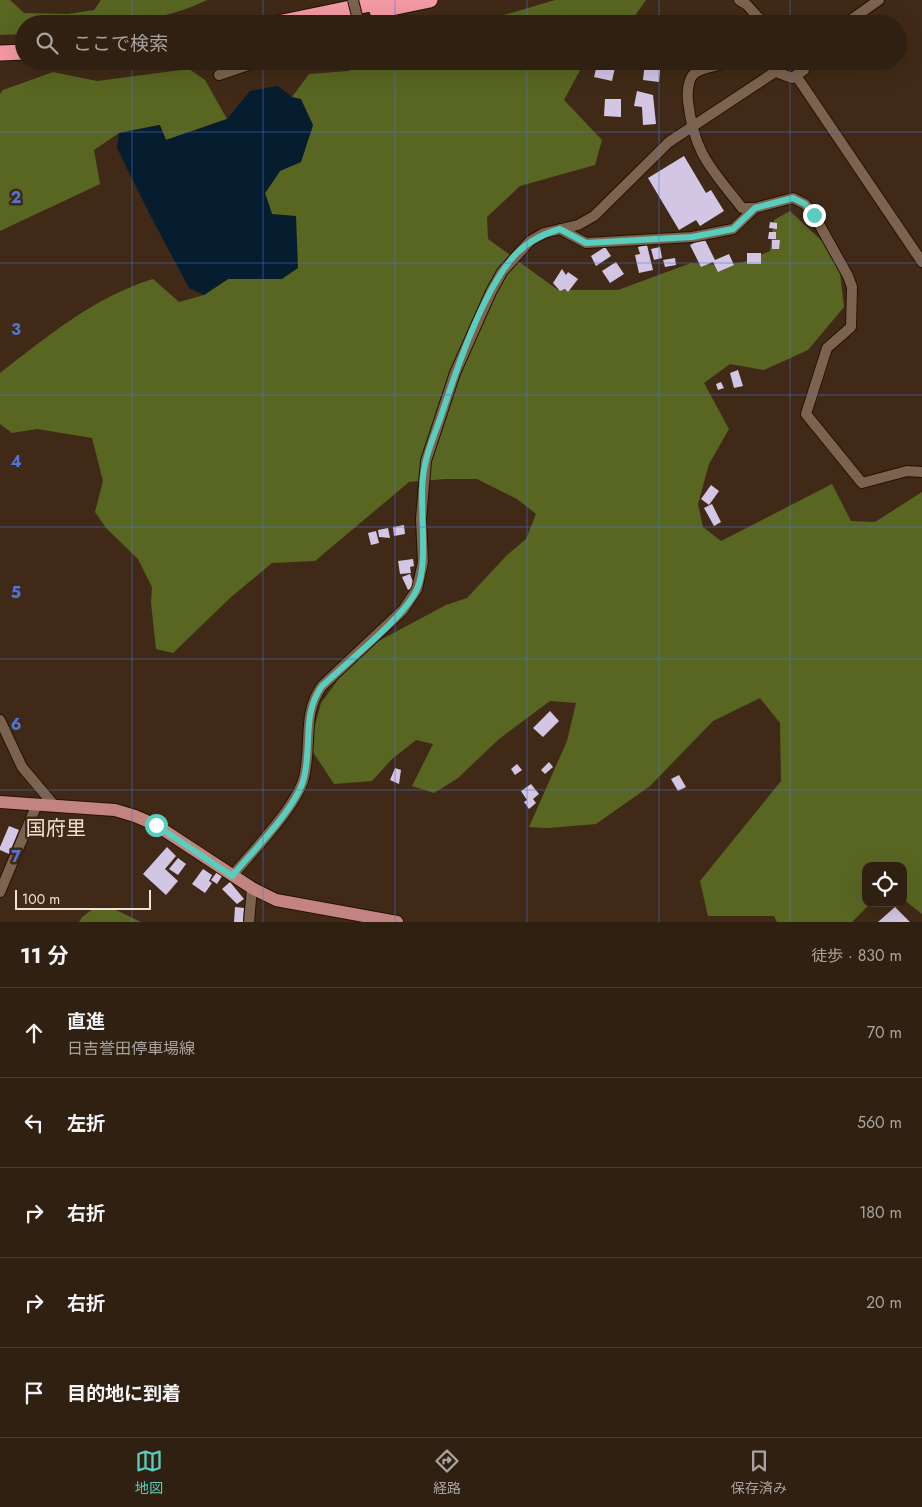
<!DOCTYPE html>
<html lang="ja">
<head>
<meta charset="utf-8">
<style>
	body { margin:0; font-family:Jost,"Noto Sans JP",sans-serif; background:#38281a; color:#f1f3f6 }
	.controls { position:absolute; right:15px; bottom:15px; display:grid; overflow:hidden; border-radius:10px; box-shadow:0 5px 20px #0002 }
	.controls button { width:45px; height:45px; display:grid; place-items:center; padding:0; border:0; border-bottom:1px solid #4b3e31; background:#302011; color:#f1f3f6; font:25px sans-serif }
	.scale { position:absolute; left:15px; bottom:12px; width:136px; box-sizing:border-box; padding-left:5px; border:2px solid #f1e2d7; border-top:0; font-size:14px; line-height:18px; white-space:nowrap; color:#f1e2d7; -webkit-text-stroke:4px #402a17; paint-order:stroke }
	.stop { position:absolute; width:15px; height:15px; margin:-11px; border:4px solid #59cebe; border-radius:50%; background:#fff }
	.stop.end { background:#59cebe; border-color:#fff; box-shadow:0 1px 5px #0008 }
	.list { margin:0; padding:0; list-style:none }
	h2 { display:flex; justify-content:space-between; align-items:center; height:65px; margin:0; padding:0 20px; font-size:21px }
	h2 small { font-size:16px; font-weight:400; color:#a8a39f }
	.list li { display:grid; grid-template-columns:32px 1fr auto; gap:15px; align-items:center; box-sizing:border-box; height:90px; padding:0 20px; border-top:1px solid #4b3e31 }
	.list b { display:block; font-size:19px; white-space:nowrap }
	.list p { margin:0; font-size:16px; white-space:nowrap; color:#a8a39f }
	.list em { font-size:16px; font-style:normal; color:#a8a39f }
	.icon { flex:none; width:28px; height:28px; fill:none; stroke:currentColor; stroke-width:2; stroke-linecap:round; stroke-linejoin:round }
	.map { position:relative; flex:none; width:922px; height:922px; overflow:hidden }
	.search { position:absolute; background:#302011; box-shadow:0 5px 20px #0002; left:15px; right:15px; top:15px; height:55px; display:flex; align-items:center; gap:12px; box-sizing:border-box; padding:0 18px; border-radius:28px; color:#a8a39f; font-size:19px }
	.sheet { height:515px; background:#302011 }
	nav { display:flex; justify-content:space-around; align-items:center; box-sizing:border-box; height:70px; border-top:1px solid #4b3e31; background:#302011; font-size:14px; color:#a8a39f }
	nav a { display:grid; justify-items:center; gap:2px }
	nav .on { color:#59cebe }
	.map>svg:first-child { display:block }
	.forest { fill:#596622 }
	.water { fill:#051d2f }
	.building { fill:#d3c5e4 }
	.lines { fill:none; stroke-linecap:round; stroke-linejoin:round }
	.minor-casing { stroke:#261202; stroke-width:12 }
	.major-casing { stroke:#261202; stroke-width:14 }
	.highway-casing { stroke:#261202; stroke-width:17 }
	.minor { stroke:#7c634f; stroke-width:10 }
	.major { stroke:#c38381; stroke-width:12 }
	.highway { stroke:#f299a3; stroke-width:15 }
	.minor-bridge-casing { stroke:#261202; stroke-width:12; stroke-linecap:butt }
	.minor-bridge { stroke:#7c634f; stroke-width:10 }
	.route { stroke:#59cebe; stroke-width:6 }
	.grid { fill:none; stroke:#5273d8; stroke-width:1; stroke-opacity:0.55 }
	.labels { text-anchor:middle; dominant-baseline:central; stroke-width:5; stroke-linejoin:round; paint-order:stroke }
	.quarter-label { font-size:20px; fill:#f1e2d7; stroke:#402a17 }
	.grid-label { font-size:16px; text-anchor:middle; font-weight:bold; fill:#5273d8; stroke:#402a17; stroke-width:5; stroke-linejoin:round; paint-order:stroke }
</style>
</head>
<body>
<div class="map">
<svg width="922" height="922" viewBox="0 0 922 922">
	<rect width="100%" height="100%" fill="#402a17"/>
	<path class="forest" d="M0,0h10l14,13 44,1 26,-4 7,-10h106c-56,28 -123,24 -183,24v10l-24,1z
		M555,0h91l-17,24h-155z
		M374,61h211l-21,39 38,40 -7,25 -75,21 -33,31 1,22 70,51h60l73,-27 29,2 24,-3 26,-11 4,-31 16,-9 48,45 6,51 -36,43 -44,20 -34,-6 -26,19 25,46 -20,35 -11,40 5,23 18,14 111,-57 19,37 24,1 47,-30v422l-19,-15v-33h-37v37h5l-19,19h-75l-3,-6h-66l-8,-35 81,-100 -1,-58 -20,-25 -47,23 -63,65 -54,38 -47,4 -20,-1 38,-86 9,-38 -26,-2 -51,38 -41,39 -24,15 -22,-7 21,-42 -17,-4 -24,19 -20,22 -38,3 -25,-38 12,-43 37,-51 88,-47 21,-7 40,-43 19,-16 10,-25 -19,-15 -40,-20h-32l-36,3 -94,79 -43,2 -42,35 -57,55 -17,-4 -5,-46 1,-16 -14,-28 -32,-31 -11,-16 8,-31 -11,-43 -55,-9 -25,4 -12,-9v-51c48,-37 94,-76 153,-94l26,23 25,-7 24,-16h54l-10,-65 -7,-21 15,-22 21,-10 12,-36 -21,-28 17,-23 39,-3z
		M189,69l16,11 22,39 -61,21 -7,-15 -40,8 -25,17 6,34 -100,47v-137l3,-4 50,-18 44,9z
		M93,909l23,1 25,12h-62l3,-5z"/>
	<path class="water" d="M278,86l14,11 9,2 12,26 -12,37 -21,9 -15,22 7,21 24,2 2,52 -16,11h-54l-24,16 -15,-7 -39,-73 -33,-67 2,-15 41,-8 6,15 61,-21 23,-28z"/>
	<path class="building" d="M598,61l18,2 -4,18 -18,-4z
		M645,61h16l-2,21 -16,-2z
		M637,91l16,4 3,29 -13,1 -1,-18 -8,-1z
		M605,99h16v18l-17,-1z
		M684,156l22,37 5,-3 13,21 -24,15 -4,-6 -17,10 -31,-52z
		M770,222l7,1v6l-8,-1z
		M769,232h7v7h-8z
		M704,238l11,22 14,-6 5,11 -16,7 -5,-10 -12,5 -11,-22z
		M772,240h8l-1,9h-7z
		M647,245l6,25 -14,3 -4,-18 5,-1 -2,-7z
		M605,247l6,9 -15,10 -5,-10z
		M660,247l2,11 -8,2 -3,-11z
		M747,253h14v11h-14z
		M675,258l1,7 -11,2 -2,-7z
		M616,262l8,12 -14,9 -8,-12z
		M562,269l4,6 2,-3 10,7 -10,13 -3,-3 -5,2 -7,-8z
		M738,370l5,16 -9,2 -4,-15z
		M721,382l3,6 -6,2 -2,-6z
		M711,485l8,6 -10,14 -8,-6z
		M712,504l9,18 -7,4 -10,-18z
		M404,525l1,9 -11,2 -1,-9z
		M388,528l2,10 -11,-1 -1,-7z
		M376,531l3,12 -8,2 -3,-12z
		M413,559l1,7 -4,1 1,6 -11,1 -2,-13z
		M410,574l5,13 -7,3 -6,-13z
		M550,711l9,10 -16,16 -10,-9z
		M549,762l4,5 -8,7 -4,-4z
		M517,764l5,6 -7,5 -4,-6z
		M395,768l6,2 -2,14 -9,-4z
		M679,775l7,12 -8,4 -7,-12z
		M531,784l8,10 -6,5 3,4 -7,6 -5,-7 3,-2 -6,-9z
		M9,826l10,4 -10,24 -9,-4v-3z
		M167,847l9,9 -11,13 13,12 -12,14 -23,-21z
		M178,858l8,6 -8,11 -9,-6z
		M203,869l9,6 -3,6 3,2 -7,10 -13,-9z
		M217,872l5,4 -5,8 -6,-4z
		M230,882l14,17 -7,5 -15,-15z
		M235,907l9,1 -1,14h-9z
		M895,907l15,15h-32z"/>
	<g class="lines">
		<defs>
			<path id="minor" d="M739,0l8,5 17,19
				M845,24l34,-24
				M343,61h8
				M735,61c-9,3 -33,6 -40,12 -7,5 -8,20 -7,28 6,53 23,67 54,107h13l38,-10 12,6 9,11 34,61 4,11 -1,40 -24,21 -21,66 56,69 45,-12 15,1
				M776,61l3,12 13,5 12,-8 1,-9
				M219,75l41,-14
				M797,77l125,185
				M560,229l26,14 106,-6 41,-8 22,-21
				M0,720l22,47 32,38
				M232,876c21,-25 61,-66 71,-95 10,-32 -2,-67 19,-95l81,-76 14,-21 6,-27 -2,-43 5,-58 29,-88 36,-81 11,-20 28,-31 14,-8 34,-8 16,-9 75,-74 109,-72
				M0,892l37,-88
				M249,922l3,-34"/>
			<path id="major" d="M0,802l115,8 20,6 21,9 96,63 24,12 121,22"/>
			<path id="highway" d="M377,11l53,-11
				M273,24l117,-24
				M0,53l24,-1"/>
		</defs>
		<use href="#minor" class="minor-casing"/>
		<use href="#major" class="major-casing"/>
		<use href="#highway" class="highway-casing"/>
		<use href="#minor" class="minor"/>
		<use href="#major" class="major"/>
		<use href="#highway" class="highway"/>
		<defs>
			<path id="minor-bridge" d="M353,0l6,24"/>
		</defs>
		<use href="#minor-bridge" class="minor-bridge-casing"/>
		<use href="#minor-bridge" class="minor-bridge"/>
	</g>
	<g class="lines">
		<path class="route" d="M156,825l76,51c21,-25 62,-66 71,-95 10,-32 -2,-67 19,-95 24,-23 83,-69 95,-97 12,-26 2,-81 6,-112 2,-20 10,-39 17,-58 16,-48 42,-128 75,-164 13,-14 27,-21 45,-26l26,14 106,-6 41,-8 22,-21 38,-10 12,6 9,11"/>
	</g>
	<path class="grid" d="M132,0v24M263,0v24M395,0v24M527,0v24M659,0v24M790,0v24M132,61v861M263,61v861M395,61v861M527,61v861M659,61v861M790,61v861M0,132h922M0,263h922M0,395h922M0,527h922M0,659h922M0,790h922"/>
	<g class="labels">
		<g class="quarter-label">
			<text x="56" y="828">国府里</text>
		</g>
	</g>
	<g class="grid-label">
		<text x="16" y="203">2</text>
		<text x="16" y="335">3</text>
		<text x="16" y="467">4</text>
		<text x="16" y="598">5</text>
		<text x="16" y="730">6</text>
		<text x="16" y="862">7</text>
	</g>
</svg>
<div class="controls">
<button><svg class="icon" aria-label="locate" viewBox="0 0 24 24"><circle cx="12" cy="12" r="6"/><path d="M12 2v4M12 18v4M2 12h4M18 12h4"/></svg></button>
</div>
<div class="scale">100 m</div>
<div class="stop" style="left:156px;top:825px"></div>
<div class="stop end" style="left:814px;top:215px"></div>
<div class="search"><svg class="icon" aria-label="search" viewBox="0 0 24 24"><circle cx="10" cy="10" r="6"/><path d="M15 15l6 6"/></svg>ここで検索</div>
</div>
<section class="sheet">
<h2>11 分<small>徒歩 · 830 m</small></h2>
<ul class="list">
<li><svg class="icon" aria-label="ahead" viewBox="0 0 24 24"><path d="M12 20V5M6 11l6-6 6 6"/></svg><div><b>直進</b><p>日吉誉田停車場線</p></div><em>70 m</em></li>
<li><svg class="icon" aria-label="left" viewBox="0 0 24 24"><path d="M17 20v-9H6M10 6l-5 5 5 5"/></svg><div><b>左折</b></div><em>560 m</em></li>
<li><svg class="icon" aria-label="right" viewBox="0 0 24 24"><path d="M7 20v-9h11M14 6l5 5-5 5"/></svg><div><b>右折</b></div><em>180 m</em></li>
<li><svg class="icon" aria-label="right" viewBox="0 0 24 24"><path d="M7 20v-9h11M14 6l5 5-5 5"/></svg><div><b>右折</b></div><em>20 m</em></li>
<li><svg class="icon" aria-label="arrive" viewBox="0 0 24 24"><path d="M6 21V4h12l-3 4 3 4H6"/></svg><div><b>目的地に到着</b></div></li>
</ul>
</section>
<nav>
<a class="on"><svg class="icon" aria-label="map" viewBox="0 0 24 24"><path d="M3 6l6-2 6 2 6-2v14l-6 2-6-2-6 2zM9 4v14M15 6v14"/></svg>地図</a>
<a><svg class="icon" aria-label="directions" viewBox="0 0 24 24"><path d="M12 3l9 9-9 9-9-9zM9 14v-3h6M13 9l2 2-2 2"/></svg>経路</a>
<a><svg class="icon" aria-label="saved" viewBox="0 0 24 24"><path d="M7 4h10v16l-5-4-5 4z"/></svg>保存済み</a>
</nav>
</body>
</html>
